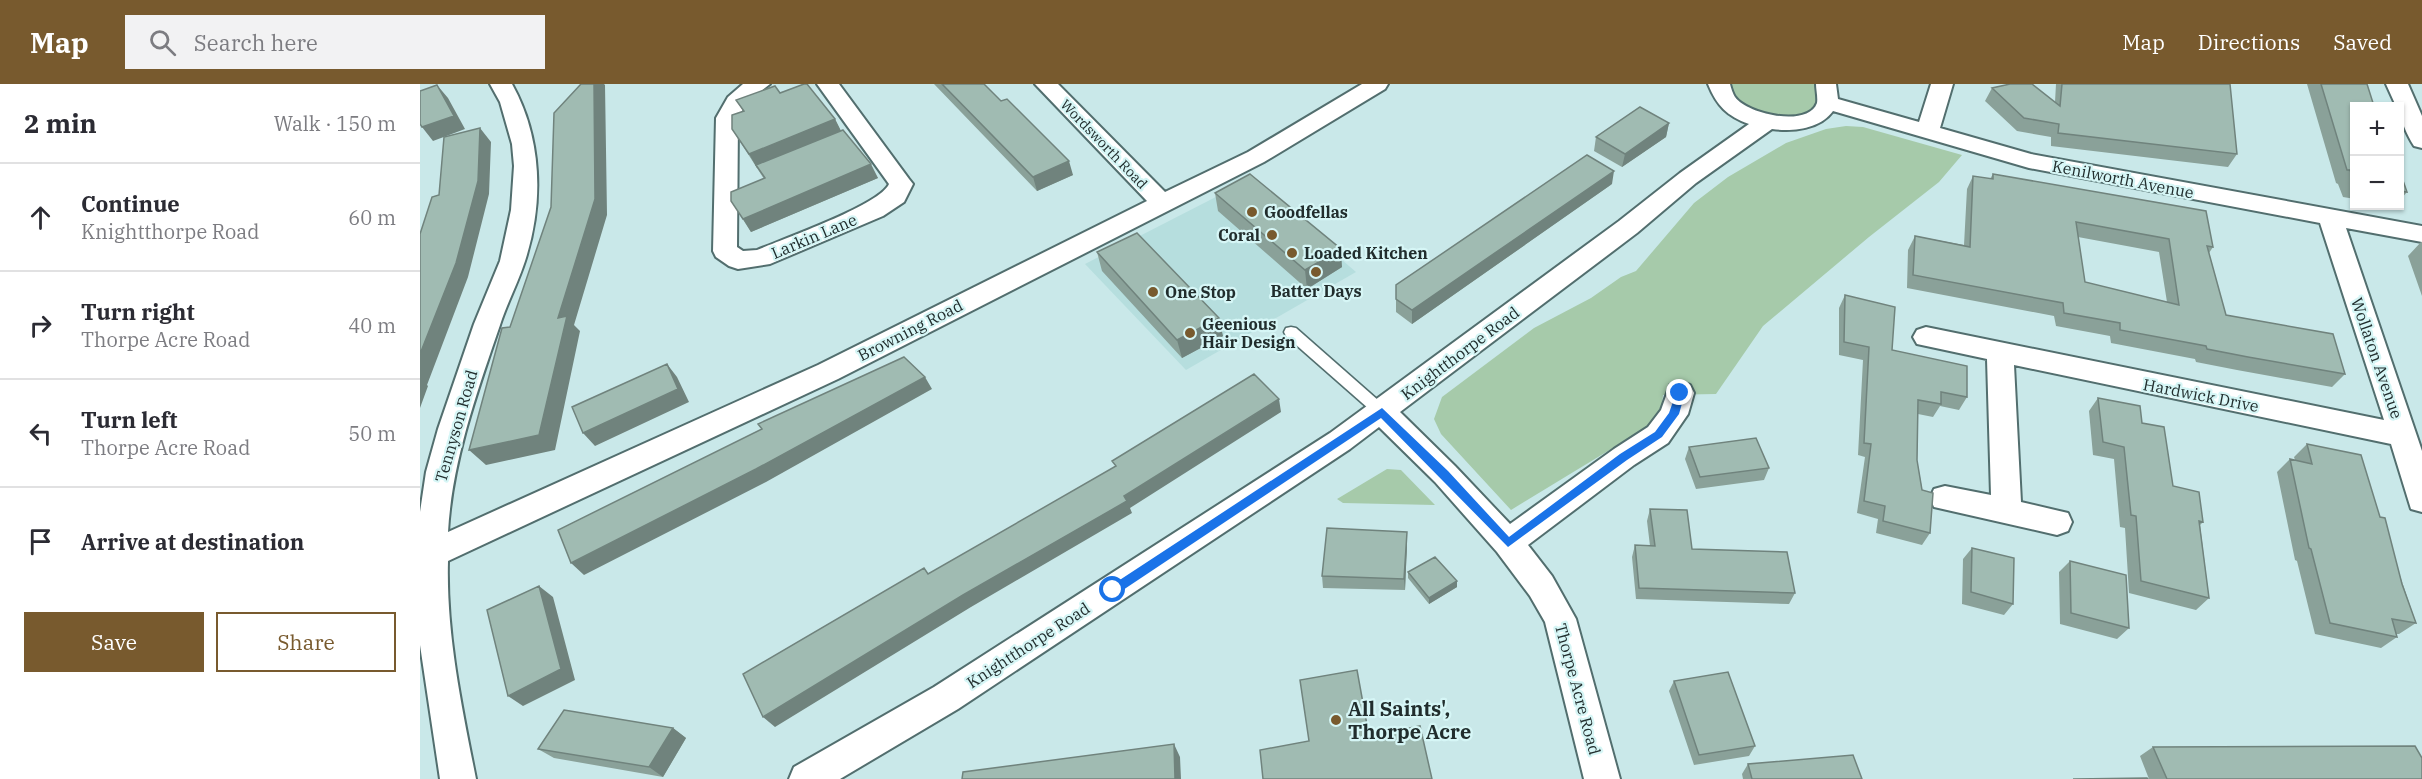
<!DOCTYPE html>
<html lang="en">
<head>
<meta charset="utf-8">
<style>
	body { margin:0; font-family:"IBM Plex Serif",serif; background:#f2f2f3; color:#2b2b33 }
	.controls { position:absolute; right:18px; top:18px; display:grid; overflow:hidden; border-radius:0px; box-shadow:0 2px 4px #0004 }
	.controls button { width:54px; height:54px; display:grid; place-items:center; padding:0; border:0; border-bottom:2px solid #e1e1e2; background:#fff; color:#2b2b33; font:30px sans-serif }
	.stop { position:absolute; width:18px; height:18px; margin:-14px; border:4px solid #1a73e8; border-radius:50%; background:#fff }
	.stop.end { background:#1a73e8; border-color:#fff; box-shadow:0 2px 6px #0008 }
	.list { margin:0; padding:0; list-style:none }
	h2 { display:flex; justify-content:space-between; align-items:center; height:78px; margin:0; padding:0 24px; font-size:26px }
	h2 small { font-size:20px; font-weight:400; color:#7c7c81 }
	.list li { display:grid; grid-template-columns:39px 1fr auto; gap:18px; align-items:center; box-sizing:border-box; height:108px; padding:0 24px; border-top:2px solid #e1e1e2 }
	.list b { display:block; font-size:22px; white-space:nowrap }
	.list p { margin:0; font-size:20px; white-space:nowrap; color:#7c7c81 }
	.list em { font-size:20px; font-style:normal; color:#7c7c81 }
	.actions { display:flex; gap:12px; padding:18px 24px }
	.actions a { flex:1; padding:14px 0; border:2px solid #785a2e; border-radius:0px; text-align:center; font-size:21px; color:#785a2e }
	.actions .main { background:#785a2e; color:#fff }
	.icon { flex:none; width:33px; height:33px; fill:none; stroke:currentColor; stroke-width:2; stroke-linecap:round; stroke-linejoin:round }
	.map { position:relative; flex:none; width:2002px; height:695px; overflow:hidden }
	header { display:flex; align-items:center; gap:36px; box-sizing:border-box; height:84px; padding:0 30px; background:#785a2e; color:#fff }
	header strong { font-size:28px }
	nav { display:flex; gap:33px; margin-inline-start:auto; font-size:21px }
	.search { width:420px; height:54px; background:#f2f2f3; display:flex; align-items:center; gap:15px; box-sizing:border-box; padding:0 21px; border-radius:0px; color:#7c7c81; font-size:22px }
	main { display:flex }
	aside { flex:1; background:#fff }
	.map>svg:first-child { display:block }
	.built { fill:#b6dede }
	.green { fill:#a6caaa }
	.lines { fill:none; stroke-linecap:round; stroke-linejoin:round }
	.service-casing { stroke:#526e6e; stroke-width:3 }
	.minor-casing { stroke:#526e6e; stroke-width:4 }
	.service { fill:#fff; fill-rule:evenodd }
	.minor { fill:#fff; fill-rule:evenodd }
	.wall { fill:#8aa199; fill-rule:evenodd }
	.shaded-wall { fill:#70837d }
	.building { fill:#a0bbb2; stroke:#70837d; stroke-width:1.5; fill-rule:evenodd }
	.route { fill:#1a73e8 }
	.poi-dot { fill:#785a2e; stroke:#d6f6f6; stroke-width:2 }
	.labels { text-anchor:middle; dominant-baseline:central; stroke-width:4.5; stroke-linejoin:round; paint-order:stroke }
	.far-street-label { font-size:14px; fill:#212d2d; stroke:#d6f6f6 }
	.street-label { font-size:16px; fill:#212d2d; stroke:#d6f6f6 }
	.poi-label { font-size:16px; font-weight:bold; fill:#212d2d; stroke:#d6f6f6; text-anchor:start }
	.near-poi-label { font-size:20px; font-weight:bold; fill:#212d2d; stroke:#d6f6f6; text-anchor:start }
</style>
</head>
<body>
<header>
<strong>Map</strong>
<div class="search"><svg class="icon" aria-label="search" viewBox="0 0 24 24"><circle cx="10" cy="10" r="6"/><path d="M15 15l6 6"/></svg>Search here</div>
<nav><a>Map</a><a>Directions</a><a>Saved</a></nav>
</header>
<main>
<aside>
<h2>2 min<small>Walk · 150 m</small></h2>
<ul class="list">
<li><svg class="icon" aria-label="ahead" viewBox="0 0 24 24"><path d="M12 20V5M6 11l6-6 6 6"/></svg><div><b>Continue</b><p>Knightthorpe Road</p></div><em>60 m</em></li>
<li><svg class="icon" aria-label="right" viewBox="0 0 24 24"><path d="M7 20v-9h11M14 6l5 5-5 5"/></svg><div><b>Turn right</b><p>Thorpe Acre Road</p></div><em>40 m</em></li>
<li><svg class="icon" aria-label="left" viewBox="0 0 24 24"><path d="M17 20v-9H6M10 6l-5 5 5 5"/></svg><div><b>Turn left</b><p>Thorpe Acre Road</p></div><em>50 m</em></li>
<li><svg class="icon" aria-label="arrive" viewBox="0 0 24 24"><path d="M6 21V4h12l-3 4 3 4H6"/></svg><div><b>Arrive at destination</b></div></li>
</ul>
<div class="actions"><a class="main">Save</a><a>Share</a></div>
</aside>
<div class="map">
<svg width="2002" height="695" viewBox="0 0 2002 695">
	<rect width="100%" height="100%" fill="#c9e8e9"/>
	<path class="built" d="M829,96l107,92 -170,98 -101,-106z"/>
	<path class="green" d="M1299,0h106l-9,33 -60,2z
		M1426,42l17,1 99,28 -23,27 -70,55 -106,89 -47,68 -53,1 -2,18 -7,10 -143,87 -70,-76 -7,-15 8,-22 92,-69 57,-30 30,-21 15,-6 58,-68 34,-26 58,-34 40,-14z
		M967,385l14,1 34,35 -92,-2 -6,-4z"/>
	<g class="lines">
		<defs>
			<path id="service" d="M871,243l5,1 91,80 2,4 -2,4h-10l-91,-80 -2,-4 2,-4z"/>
			<path id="minor" d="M70,0h22c30,54 32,118 13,177 -7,22 -18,42 -25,64 -23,67 -48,136 -52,207l370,-167 329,-164 -112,-117h23l107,108 83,-40 114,-68h26l-3,5 -121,73 -426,217 -390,182c-2,73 14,147 28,218h-36l-20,-134v-133l6,-40 12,-43 36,-105 26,-63 11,-51 3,-44 -2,-22 -12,-42z
				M323,0h27l-23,18 -9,16 -1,129 6,4 14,-1c26,-11 123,-45 132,-66l-72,-100h22l70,95 4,5 -9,18 -21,14 -113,48 -32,5 -9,-3 -13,-9 -3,-6 3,-133 12,-21z
				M1288,0h22c1,4 3,10 5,13 12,17 73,31 82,6 1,-5 -1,-14 -1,-19h20l2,15 81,23 12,-38h22l-13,44 91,26 391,72v16l-76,-14 76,223v61l-11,-3 -20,-65 -377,-79 7,137 47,11 4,9 -4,9 -11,4 -123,-28 -4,-9 4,-9 11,-3 46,9 -4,-136 -70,-15 -4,-7 4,-7 9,-3 458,93 -64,-197 -291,-55 -196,-57c-13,18 -40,21 -61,18l-76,54 -59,50 -237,179 55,54 55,58 104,-75 34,-22 13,-17 9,-25 10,-3 10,3 4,8 -6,21 -20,29 -34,22 -106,80 24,31 24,43 44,160h-36l-39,-157 -15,-26 -33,-44 -62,-70 -56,-55 -29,22 -392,260 -118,70h-51l5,-12 140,-80 396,-254 289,-212 61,-48 69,-49c-22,-8 -32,-18 -41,-40z
				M1966,0h22l14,32v32l-8,-2c-7,-11 -14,-26 -14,-40h-4z"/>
		</defs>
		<use href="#service" class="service-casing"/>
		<use href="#minor" class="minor-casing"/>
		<use href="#service" class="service"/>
		<use href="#minor" class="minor"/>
	</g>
	<path class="wall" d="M514,0h50l89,91 -36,16z
		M1636,0h174l7,70 -9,13 -177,-21v-9l-34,-6 -32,-30 7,-13 63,14z
		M1887,0h60l-12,22v93l-12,-2 -5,-13 -2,-1z
		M360,9l55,26 6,12 37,47 -127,54 -20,-31 33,-22 -32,-50 11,-18 -7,-11z
		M1249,39l-3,14 -44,30 -28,-16 2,-14z
		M1980,88l7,20 -7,8z
		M1573,90l220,73 -4,6 17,62 119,59 -13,13 -95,-17 -41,-8 -1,-3 -84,-16 -1,-7 -54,-10 -2,-10 -147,-28 1,-38 7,-14 49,9 3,-56 6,-13 17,3zM1658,153l81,15 8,50 -82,-20z
		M1192,100l-200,140 -16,-12v-27z
		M795,109l127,74 -35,22 -89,-78z
		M2001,158h1v54l-14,-40z
		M677,168l126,84 -41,22 -80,-87z
		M1425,211l47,55 75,47 -8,13 -19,-4 -7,11 -15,-3 -1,46 13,73 -8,12 -46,-12 2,-14 -21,-6 8,-56 -7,-2 5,-95 -24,-5v-47z
		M1678,314l44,25 31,63 30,36 -3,3 9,73 -13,12 -67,-17 -4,-65 -5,-1 -6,-68 -21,-4 -4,-44z
		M1887,360l73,73 36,106 -17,11h-3l1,3 -16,11 -66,-14 -18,-73 -2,-1 -18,-88 13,-13 5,1 -1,-3z
		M1269,363l80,21 -5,12 -68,9 -11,-30z
		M1230,425l42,40 103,44 -6,11 -153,-5 -4,-42 3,-12 15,1 -3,-25z
		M987,460l-2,46 -82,-2 -1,-12z
		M1552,464l41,56 -9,11 -42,-11 1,-45z
		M1650,477l59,67 -12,11 -57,-15 -1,-52z
		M988,488l49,9v6l-28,17 -21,-26z
		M1254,597l81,65 -6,10 -55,9 -25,-74z
		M253,644l13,10 -23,39 -109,-19 -16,-9z
		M1733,663l269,32h-273l-9,-23z
		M1328,680l114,15h-119l-1,-5z"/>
	<path class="shaded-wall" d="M174,0h10l1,1 2,130 -33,110 6,6 -25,119 -69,15 -17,-15 89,-132z
		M17,1l11,13 17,31 -32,12 -11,-14z
		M415,35l7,14 -85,35 -8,-14z
		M1249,39l-3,14 -44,30 3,-13z
		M60,44l11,14 -2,52 -21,83 -41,108 1,1 -8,22v-54z
		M649,77l4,14 -36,16 -4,-14z
		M451,80l7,14 -127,54 -8,-13z
		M1194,87l-2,13 -200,140v-14z
		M921,165l1,18 -35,22 -2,-19z
		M799,234l4,18 -41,22 -5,-18z
		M247,280l10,13 12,25 -94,44 -12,-13z
		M505,293l7,12 -166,93 -182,93 -13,-12z
		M859,315l2,13 -151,96 2,5 -161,94 -196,120 -12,-10 361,-221z
		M987,448v12l-2,46 -1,-11z
		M1037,497v6l-28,17v-6z
		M119,502l14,11 22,83 -52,26 -15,-10z
		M253,644l13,10 -23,39 -14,-10z
		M754,660l6,13 1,22h-6z"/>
	<path class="building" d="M161,0h13l1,115 -37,119 9,-2 -28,119 -70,15 33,-122 8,-1 41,-120 3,-94z
		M384,0h3l28,35 -86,35 -17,-25v-14l12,-4 -8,-11 39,-14 5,7z
		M522,0h42l17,17 6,-2 62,62 -36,16z
		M1590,0h22l28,22 2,-22h168l7,70 -179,-21 1,-9 -35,-6 -32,-30z
		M1901,0h46l7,22h-19v77l-5,-13h-3z
		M17,1l17,31 -32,11 -2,-3v-33z
		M1220,23l29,16 -44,31 -29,-17z
		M60,44l-2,53 -22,82 -36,91v-120l12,-37 7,-2 5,-58z
		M423,46l28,34 -128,55 -12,-18v-9l34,-14 -9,-13z
		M1167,71l27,16 -202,139 -16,-11v-14z
		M1980,88l7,20 -7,-1z
		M830,90l91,75 -36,21 -90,-77z
		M1573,90l213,37 7,36 -6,-1 19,69 107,19 12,40 -97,-17 -41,-8 -1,-3 -86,-16v-7l-56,-10 -1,-10 -150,-28 2,-39 55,11 3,-71 20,3zM1656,138l93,17 10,66 -94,-23z
		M717,149l82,85 -42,22 -80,-88z
		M1425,211l50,12 -3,43 75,16v31l-26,-5v12l-23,-4 -1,60 5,30 11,3 -3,40 -47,-12 2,-15 -21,-5 7,-57 -7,-1 5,-96 -25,-5z
		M484,273l21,20 -169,92 -185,94 -13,-33 204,-101 -4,-5z
		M247,280l11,25 -95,44 -11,-26z
		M834,290l25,25 -155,97 3,5 -164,94 -200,122 -20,-43 181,-106 4,6 188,-108 -4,-5z
		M1678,314l42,8 2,17 22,4 9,59 26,6 4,30 -4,-1 10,77 -68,-17 -5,-65 -5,-1 -7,-68 -21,-5z
		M1336,354l13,30 -69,9 -11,-30z
		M1887,360l54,11 19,62 5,1 17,66 14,39 -24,-4 5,18 -67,-14 -19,-74 -2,-1 -19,-89 22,5z
		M1230,425l37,1 5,39 95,3 8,41 -156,-5 -4,-43 20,1z
		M907,444l80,4 -3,47 -82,-3z
		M1552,464l42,10 -1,46 -42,-12z
		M1015,473l22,24 -28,17 -21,-26z
		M1650,477l56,14 3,53 -58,-15z
		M119,502l22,83 -53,27 -21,-86z
		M937,586l12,66 51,-10 12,53h-169l-3,-29 49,-9 -9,-61z
		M1308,588l27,74 -56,9 -25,-74z
		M144,626l109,18 -24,39 -111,-18z
		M754,660l1,35h-213l1,-7z
		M1995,662l7,12v21h-255l-14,-32z
		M1433,671l9,24h-110l-4,-15z
		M1727,694l1,1h-75z"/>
	<path class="route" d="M1260,305l5,4 -6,21 -17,23 -35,23 -119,87 -127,-129 -264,176 -4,1 -5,-5 1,-3 273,-179 66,63 61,66 111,-83 35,-22 14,-19 7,-20z"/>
	<g class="poi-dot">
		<circle cx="832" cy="128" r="6"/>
		<circle cx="852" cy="151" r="6"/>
		<circle cx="872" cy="169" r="6"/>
		<circle cx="896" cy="188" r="6"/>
		<circle cx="733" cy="208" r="6"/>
		<circle cx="770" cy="249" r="6"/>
		<circle cx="916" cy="636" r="6"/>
	</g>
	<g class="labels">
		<g class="far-street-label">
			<text transform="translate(684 60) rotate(46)">Wordsworth Road</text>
		</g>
		<g class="street-label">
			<text transform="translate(1703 95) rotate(11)">Kenilworth Avenue</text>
			<text transform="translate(394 152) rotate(-23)">Larkin Lane</text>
			<text transform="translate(490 246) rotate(-27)">Browning Road</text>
			<text transform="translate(1040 269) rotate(-37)">Knightthorpe Road</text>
			<text transform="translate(1957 274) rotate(71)">Wollaton Avenue</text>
			<text transform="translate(1781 311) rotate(11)">Hardwick Drive</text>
			<text transform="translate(36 342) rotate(-74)">Tennyson Road</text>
			<text transform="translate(608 561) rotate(-33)">Knightthorpe Road</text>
			<text transform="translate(1158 605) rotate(75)">Thorpe Acre Road</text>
		</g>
		<g class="poi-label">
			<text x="844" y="128">Goodfellas</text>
			<text x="840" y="151" text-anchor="end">Coral</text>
			<text x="884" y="169">Loaded Kitchen</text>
			<text x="896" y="207" text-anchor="middle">Batter Days</text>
			<text x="745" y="208">One Stop</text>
			<text x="782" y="240">Geenious<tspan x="782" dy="18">Hair Design</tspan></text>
		</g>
		<g class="near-poi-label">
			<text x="928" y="624">All Saints',<tspan x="928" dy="23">Thorpe Acre</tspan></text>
		</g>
	</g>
</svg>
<div class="controls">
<button>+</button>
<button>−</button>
</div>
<div class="stop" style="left:693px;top:506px"></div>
<div class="stop end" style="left:1260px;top:309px"></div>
</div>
</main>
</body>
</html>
